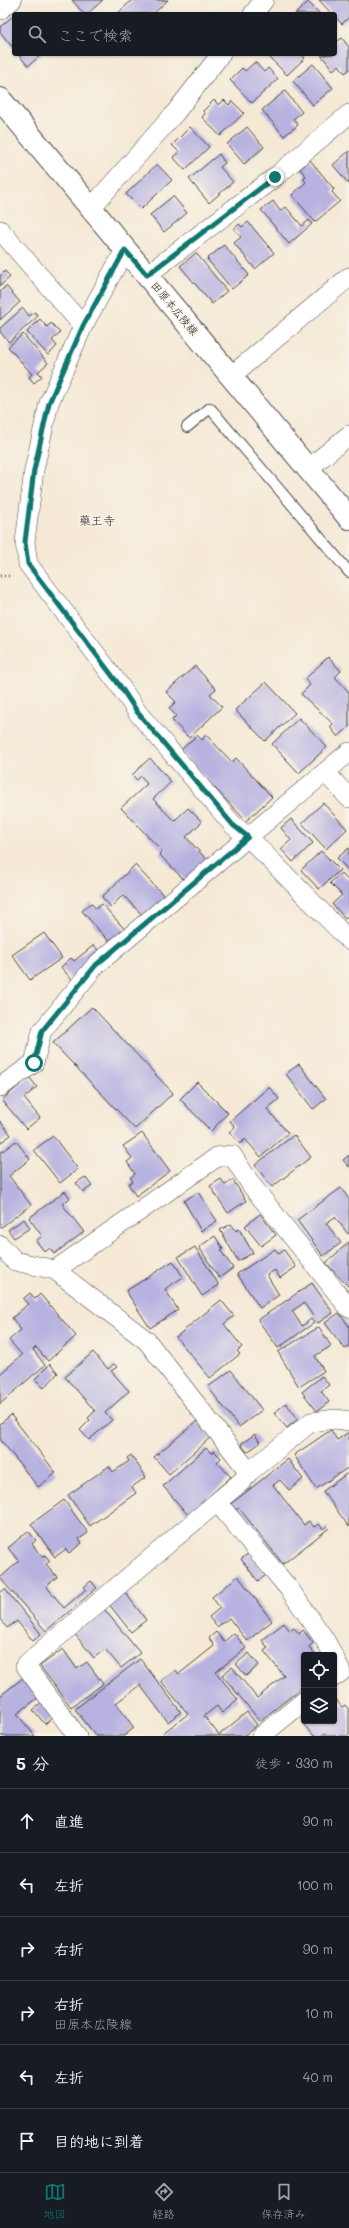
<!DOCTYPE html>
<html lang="ja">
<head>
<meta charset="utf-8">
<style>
	body { margin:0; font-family:Mali,"Klee One",sans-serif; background:#242831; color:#f1f3f6 }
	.controls { position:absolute; right:12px; bottom:12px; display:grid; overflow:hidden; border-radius:4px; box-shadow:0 1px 3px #0004 }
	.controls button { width:36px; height:36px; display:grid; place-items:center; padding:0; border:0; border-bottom:1px solid #363941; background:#171b24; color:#f1f3f6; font:20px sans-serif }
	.stop { position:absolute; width:12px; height:12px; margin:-9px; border:3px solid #0f766e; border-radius:50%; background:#fff }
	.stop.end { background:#0f766e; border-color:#fff; box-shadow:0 1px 4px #0008 }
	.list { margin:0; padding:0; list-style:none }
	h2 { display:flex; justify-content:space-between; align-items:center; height:52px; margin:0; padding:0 16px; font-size:17px }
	h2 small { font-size:13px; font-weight:400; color:#9ea1a6 }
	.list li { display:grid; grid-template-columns:26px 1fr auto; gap:12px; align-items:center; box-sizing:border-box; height:64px; padding:0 16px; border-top:1px solid #363941 }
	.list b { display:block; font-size:15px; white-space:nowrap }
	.list p { margin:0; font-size:13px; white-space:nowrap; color:#9ea1a6 }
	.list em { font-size:13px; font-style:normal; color:#9ea1a6 }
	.icon { flex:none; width:22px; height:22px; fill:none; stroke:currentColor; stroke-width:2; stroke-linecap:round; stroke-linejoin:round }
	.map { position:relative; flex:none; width:349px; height:1736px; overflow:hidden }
	.search { position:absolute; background:#171b24; box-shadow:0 1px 3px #0004; left:12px; right:12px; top:12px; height:44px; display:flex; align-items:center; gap:10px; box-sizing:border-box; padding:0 14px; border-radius:4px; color:#9ea1a6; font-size:15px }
	.sheet { height:436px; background:#171b24 }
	nav { display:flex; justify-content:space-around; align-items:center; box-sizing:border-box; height:56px; border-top:1px solid #363941; background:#171b24; font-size:11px; color:#9ea1a6 }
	nav a { display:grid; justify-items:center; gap:2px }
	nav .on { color:#0f766e }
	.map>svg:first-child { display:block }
	.building { fill:#b8b2e0 }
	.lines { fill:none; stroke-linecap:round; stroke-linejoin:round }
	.lane-casing { stroke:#494845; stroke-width:12 }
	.street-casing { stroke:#494845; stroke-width:20 }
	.secondary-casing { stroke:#494845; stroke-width:24 }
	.path { stroke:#494845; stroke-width:2.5; stroke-dasharray:1 3; stroke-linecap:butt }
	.lane { stroke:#fff; stroke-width:10 }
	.street { stroke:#fff; stroke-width:19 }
	.secondary { stroke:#fff; stroke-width:22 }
	.route { stroke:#0f766e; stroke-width:5 }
	.labels { text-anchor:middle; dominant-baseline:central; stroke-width:3; stroke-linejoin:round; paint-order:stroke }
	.street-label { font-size:11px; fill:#2b2b2b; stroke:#f7f3e8 }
	.neighbourhood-label { font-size:12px; fill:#2b2b2b; stroke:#f7f3e8 }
</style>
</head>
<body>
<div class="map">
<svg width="349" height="1736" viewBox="0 0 349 1736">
	<rect width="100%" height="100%" fill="#f7f3e8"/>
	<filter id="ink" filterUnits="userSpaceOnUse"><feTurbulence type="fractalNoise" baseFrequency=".025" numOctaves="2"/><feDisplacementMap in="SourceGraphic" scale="8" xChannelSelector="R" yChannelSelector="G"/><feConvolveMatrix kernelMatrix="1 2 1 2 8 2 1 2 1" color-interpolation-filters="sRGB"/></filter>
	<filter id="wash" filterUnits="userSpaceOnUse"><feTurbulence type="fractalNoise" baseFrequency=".012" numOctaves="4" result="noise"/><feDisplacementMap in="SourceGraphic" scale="16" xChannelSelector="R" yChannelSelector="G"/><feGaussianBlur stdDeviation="0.9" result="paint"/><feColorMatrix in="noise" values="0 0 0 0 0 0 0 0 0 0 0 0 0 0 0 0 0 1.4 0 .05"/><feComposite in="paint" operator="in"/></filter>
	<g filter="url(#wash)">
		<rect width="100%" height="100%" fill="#f5e9d6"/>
		<g id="blocks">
			<path class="building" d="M72,0h31l-16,14h-3z
				M132,0h36l-15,14h-36z
				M319,0h30v17l-7,7 -7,-7v-3h-3z
				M308,2l12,12h-25z
				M14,15v34l-14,-17v-5z
				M342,38l7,9v23l-4,3 -6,-8 -6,5 -12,-15 14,-1v-11z
				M18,54h24l-14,12z
				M266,54h35l4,4 -18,17z
				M255,62l9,10 4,-4 10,11 -26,24 -22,-23 12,-12 3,3z
				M313,64l20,24 -20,17 -20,-24z
				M285,91l17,21 -9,7 5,6 -14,11 -22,-26z
				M214,100l5,5 5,-5 5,5 3,-4 12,12 -24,23 -18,-19 3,-3 -2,-3z
				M190,127l19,20 -24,23 -12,-13 6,-5 -7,-7z
				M247,127l17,20 -20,17 -17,-20z
				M349,151v33l-16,-19z
				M219,154l6,9 -5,4 13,15 -24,21 -20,-24z
				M310,160l24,29 -2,3 8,9 -25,21 -23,-27 14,-13 -3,-4 3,-2 -6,-7z
				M157,164l15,16 -31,29 -15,-15z
				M173,196l14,17 -23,19 -14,-17z
				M273,201l7,10 6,-4 16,19 7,-6 3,4 -23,20 -28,-34z
				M248,222l26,31 -19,16 -21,-26 7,-6 -7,-8 5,-5 3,3z
				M224,245l25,30 -17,14 -25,-30z
				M196,253l31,38 -15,13 -32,-38z
				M5,271l5,6 -10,9v-10z
				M6,286l14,16 -20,18v-28z
				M23,308l6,8 6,-4 3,4 -29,26 -9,-10v-4z
				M40,319l7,8 4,-4 9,10 -8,7 5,6 -9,9 -21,-23z
				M23,334l25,29 -10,9 4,4 -8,7 -5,-6 3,-3 -24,-27z
				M328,657l13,14 -6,6 14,15v35l-11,10 -8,-10 3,-3 -32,-30 9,-9 -5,-6z
				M195,666l21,23 -6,5 12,13 -33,31 -17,-18 4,-4 -7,-8 7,-6 -10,-10z
				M266,682l29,31 -30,28 -30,-31z
				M299,718l28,29 -28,26 -27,-29z
				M197,735l5,5 4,-5 26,27 4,-4 36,39 -26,24 -66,-70z
				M150,758l21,24 -18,17 21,22 14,-13 14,14 -16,15 21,23 -22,21 -26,-27 3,-3 -41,-43 26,-24 -6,-8 -4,4 -5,-5z
				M323,803l24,26 -21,20 -24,-26z
				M291,819l22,24 -20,19 -12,-13 10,-9 -10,-12z
				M349,848v23l-12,-13z
				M321,851l19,19 -21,19 -18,-19z
				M135,865l31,33 -21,20 -22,-23 -12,12 -9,-10z
				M341,873l8,8v33l-4,4 -13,-14 10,-9 -12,-12z
				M91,903l5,6 6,-5 26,29 -15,13 -31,-35z
				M44,933l18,25 -32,22 -18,-25z
				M94,945l8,10 -30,25 -11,-13 10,-9 3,3z
				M92,1007l81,86 -38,36 -82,-86z
				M299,1064l27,35 -13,10 -27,-35z
				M29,1077l8,10 -13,11 16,20 -14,11 -24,-29z
				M197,1082l31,31 -17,18 -31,-32z
				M269,1087l10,12 -12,10 21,24 -27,24 -16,-18 -5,5 -11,-12 6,-5 -5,-6z
				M0,1121l11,14 -11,8z
				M142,1133l28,38 -34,25 -8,-12 5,-3 -3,-3 5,-4 -8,-12 5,-4 -9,-12z
				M294,1135l17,22 -39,30 -17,-22z
				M53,1136l25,33 -18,14 -26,-33z
				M16,1141l14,18 -21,17 22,29 -31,23v-75z
				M349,1155v12l-6,-7z
				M85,1177l7,9 -9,6 -7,-9z
				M221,1179l4,6 8,-5 13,21 -18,12 -18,-27z
				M341,1188l8,11v34l-1,1 -13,-17 -9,6 15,20 -18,13 -26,-36z
				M65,1191l5,7 -8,6 22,28 -30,22 -4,-6 -5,4 -9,-11 6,-5 -13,-18z
				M198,1192l19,29 -16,10 -17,-30z
				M260,1214l16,21 -15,11 -16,-20z
				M24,1219l6,9 -16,10 -6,-8z
				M231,1224l5,7 3,-2 14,24 -15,8 -18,-31z
				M215,1236l8,13 -2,2 12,17 -14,10 -20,-31z
				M349,1242v43l-1,1 -22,-23z
				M195,1247l24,38 -17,11 -24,-39z
				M275,1249l4,5 5,-4 12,17 -16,11 -5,-8 -8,5 12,20 -19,13 -23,-34z
				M173,1261l10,16 -18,12 13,21 -28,18 -24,-37z
				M312,1283l21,30 -15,10 -14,-20 -12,8 10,15 9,-7 3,4 -36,25 -20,-28z
				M30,1293l5,6 5,-5 36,42 -28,25 -12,-14 -3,3 12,15 -45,39v-30l22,-19 -13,-15 12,-10 -9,-12 16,-14 -5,-5z
				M221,1300l13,16 -10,8 18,23 -5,4 3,3 -30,24 -34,-41z
				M339,1313l10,13v20l-4,3 -20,-26z
				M319,1327l12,19 -16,10 9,15 -25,16 -21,-35z
				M93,1352l15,17 6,-5 3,3 -6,4 18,20 -24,22 7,7 -23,20 -9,-10 10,-10 -2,-2 7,-7 -30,-34z
				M50,1364l8,9 -14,15 -9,-9z
				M231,1370l31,40 -23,17 -31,-40z
				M322,1376l7,9 -8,6 8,11 -12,9 -15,-19z
				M286,1403l12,16 -11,9 -13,-15z
				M11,1415l45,58 -18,14 -38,-48v-15z
				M197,1421l14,16 -42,37 -15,-17z
				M331,1430l6,10 12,-8v35l-33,22 -22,-34z
				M255,1434l5,9 -13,9 -6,-8z
				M206,1448l6,6 2,-3 7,7 -4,4 14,15 -43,38 -25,-29z
				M131,1455l15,22 -14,10 4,6 -46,33 -22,-31 41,-29 4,6 16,-11 -2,-3z
				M288,1459l15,20 -14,11 -9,-10 -7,5 31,40 5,-4 5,6 5,-3 4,5 4,-3 2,2 -46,36 -44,-56 -3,2 -5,-6z
				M349,1472v55l-26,-36z
				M64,1500l24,33 -9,6 3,4 -13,10 -3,-4 -11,8 -24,-33z
				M28,1531l8,9 -4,4 10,13 3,-2 5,6 -4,3 11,13 -11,9 18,22 22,-19 -2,-2 7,-6 6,7 -51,43 -46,-53 19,-17 -11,-13z
				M249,1553l17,22 -8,6 -17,-22z
				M238,1576l34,45 -25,20 -18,-23 -12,9 -8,-10 11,-9 -8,-11z
				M5,1589l36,45 -8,7 -16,-20 -10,7 -7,-9v-26z
				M124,1591l22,29 -15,12 -23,-29z
				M104,1609l36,44 -19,15 -16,-19 -11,9 -20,-25z
				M284,1623l6,8 4,-3 5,6 4,-4 10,13 -4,4 6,8h-11v31l-44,35 -38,-46 10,-8 25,31 27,-22 -20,-25 4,-3 -6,-8z
				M216,1632l8,10 10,-9 12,15 -30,24 22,28 -16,13 -5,-7 -13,10 15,19 28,-23 10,13 -13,11h-78l-3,-3 25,-19 -27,-33 15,-11 3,4 35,-28 -5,-8z
				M63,1649l14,20 10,-7 16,22 -32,23 -31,-41z
				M249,1653l10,12 -13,11 -10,-12z
				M140,1659l41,53 -13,10 -28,-37 -24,18 18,25 -10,8h-28l-21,-27z
				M23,1678l16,19 -22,17 18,22h-35v-40z
				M335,1699l7,8 3,-2 4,5v26h-22l-2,-3 -4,3h-7l-10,-11 5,-4h25z
				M42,1703l12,13 -9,8 -12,-14z"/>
		</g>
	</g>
	<g filter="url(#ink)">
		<use href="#blocks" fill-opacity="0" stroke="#494845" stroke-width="1"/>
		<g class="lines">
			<defs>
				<path id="lane" d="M187,427l23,-19 139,164"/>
				<path id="street" d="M0,10l12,-10
					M253,14l11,-14
					M91,208l84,-95 46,-59
					M0,230l83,96
					M125,250l-42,76 -34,77 -15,67 -9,72 3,22 92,122 18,27 95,112 15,12 101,103
					M147,275l128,-98 74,-63
					M231,376l118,-99
					M308,469l41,-34
					M325,772l24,26
					M0,1087l34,-24 8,-32 54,-66 253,-213
					M0,1245l15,16 40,9 92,71 102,131
					M55,1270l162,-113 15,-2 20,31 97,122
					M333,1655l-8,-15 -35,-50 -73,-88 25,-21 7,-9 62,-50 25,-3 13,2
					M334,1657l7,15 -7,5
					M77,1736l-52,-71 192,-163
					M261,1736l43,-35"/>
				<path id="secondary" d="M0,99l349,419"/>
			</defs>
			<use href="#lane" class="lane-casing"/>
			<use href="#street" class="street-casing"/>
			<use href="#secondary" class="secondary-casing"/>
			<path class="path" d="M0,576h9"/>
			<use href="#lane" class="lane"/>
			<use href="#street" class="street"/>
			<use href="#secondary" class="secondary"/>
		</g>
	</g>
	<g class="lines" filter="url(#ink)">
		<path class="route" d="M34,1063l8,-32 54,-66 152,-128 -15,-12 -95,-112 -18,-27 -92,-122 -3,-22 9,-72 15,-67 34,-77 42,-76 22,25 128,-98"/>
	</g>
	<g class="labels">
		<g class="street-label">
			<text transform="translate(175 308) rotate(50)">田原本広陵線</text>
		</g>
		<g class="neighbourhood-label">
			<text x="97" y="520">藥王寺</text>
		</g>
	</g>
</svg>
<div class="controls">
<button><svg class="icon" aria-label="locate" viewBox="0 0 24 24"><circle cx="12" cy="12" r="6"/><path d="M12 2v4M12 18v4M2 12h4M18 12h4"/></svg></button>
<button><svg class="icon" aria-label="layers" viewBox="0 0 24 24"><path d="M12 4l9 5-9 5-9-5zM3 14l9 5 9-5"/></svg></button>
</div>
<div class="stop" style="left:34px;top:1063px"></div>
<div class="stop end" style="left:275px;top:177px"></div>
<div class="search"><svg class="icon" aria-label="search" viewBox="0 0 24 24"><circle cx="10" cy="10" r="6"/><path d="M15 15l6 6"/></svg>ここで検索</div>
</div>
<section class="sheet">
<h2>5 分<small>徒歩 · 330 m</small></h2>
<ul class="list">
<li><svg class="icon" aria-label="ahead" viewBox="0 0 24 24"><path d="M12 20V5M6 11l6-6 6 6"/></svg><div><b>直進</b></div><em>90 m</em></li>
<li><svg class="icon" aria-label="left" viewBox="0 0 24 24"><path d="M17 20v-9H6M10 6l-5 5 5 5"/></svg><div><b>左折</b></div><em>100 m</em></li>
<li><svg class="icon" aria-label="right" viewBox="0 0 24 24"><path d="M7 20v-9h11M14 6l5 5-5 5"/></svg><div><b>右折</b></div><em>90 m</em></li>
<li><svg class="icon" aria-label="right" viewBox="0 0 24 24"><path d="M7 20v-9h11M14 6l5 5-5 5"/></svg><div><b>右折</b><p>田原本広陵線</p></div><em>10 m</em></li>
<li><svg class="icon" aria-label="left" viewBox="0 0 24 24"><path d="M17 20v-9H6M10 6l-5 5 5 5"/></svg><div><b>左折</b></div><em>40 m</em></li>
<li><svg class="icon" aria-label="arrive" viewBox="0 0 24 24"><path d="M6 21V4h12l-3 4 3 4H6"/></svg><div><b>目的地に到着</b></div></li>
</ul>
</section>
<nav>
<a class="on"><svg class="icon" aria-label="map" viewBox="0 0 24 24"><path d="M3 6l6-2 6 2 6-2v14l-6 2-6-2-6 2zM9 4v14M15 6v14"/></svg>地図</a>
<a><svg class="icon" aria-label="directions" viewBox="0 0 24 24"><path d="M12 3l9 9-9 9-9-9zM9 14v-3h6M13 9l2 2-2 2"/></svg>経路</a>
<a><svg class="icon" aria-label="saved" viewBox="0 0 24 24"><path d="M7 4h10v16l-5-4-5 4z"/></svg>保存済み</a>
</nav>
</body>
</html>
